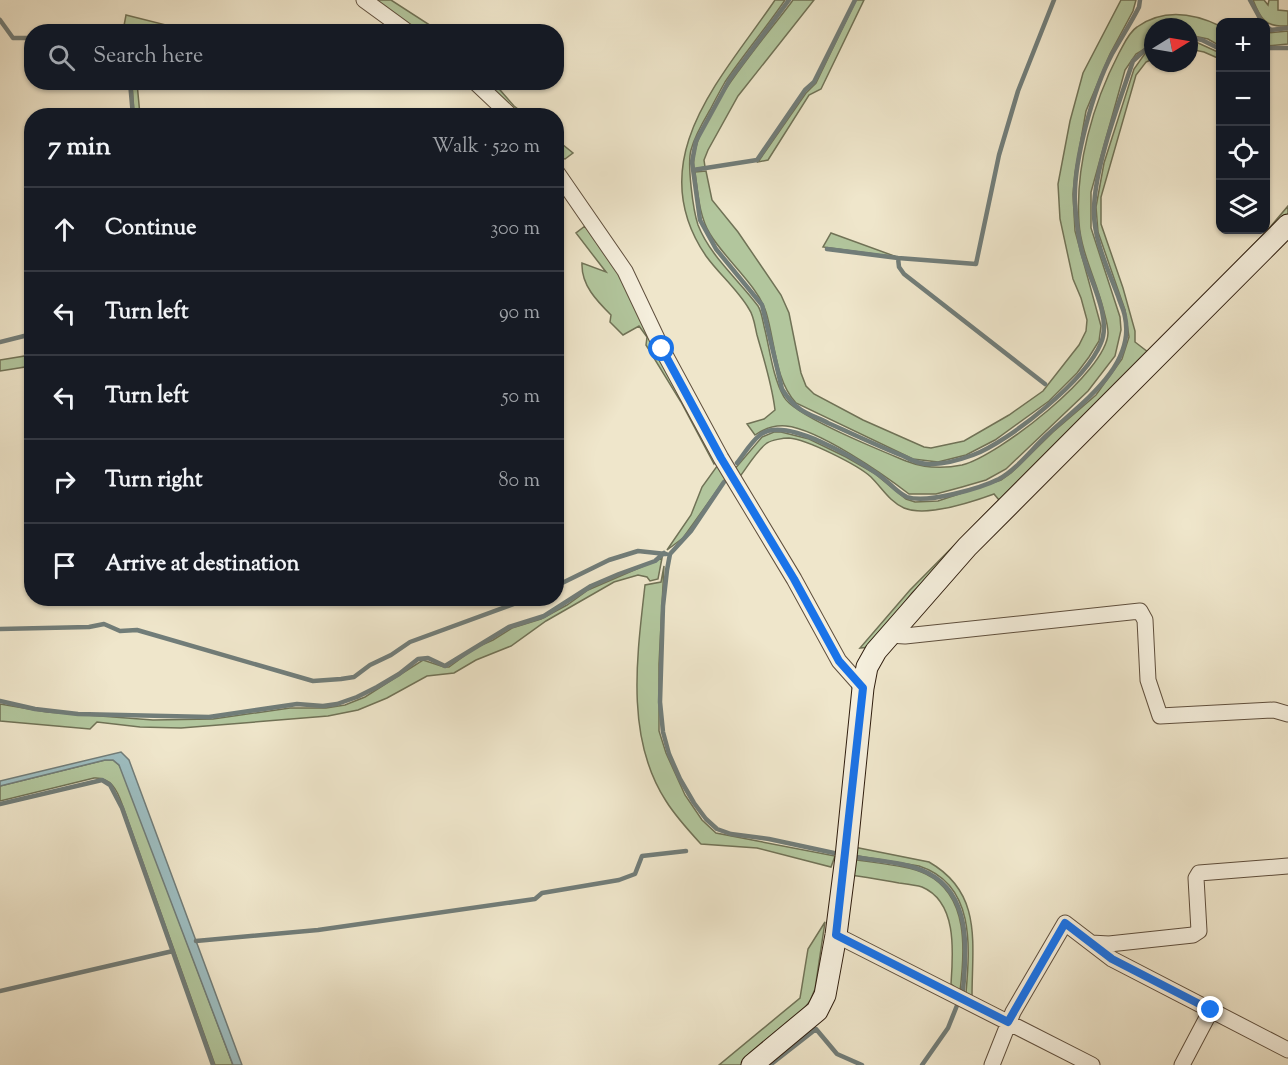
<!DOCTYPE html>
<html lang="en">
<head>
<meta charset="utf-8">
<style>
	body { margin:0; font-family:"Sorts Mill Goudy",serif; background:#20242c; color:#f1f3f6 }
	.controls { position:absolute; right:18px; top:18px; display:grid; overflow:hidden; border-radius:12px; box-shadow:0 2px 4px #0004 }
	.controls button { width:54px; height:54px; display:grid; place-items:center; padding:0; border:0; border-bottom:2px solid #363941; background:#171b24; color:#f1f3f6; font:30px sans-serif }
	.compass { position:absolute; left:1144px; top:18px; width:54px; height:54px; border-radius:50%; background:#171b24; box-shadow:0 2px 4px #0004; rotate:79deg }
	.stop { position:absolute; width:18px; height:18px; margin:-14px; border:4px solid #1a73e8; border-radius:50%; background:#fff }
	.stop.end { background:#1a73e8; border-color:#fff; box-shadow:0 2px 6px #0008 }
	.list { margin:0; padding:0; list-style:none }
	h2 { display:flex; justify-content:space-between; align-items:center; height:78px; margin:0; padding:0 24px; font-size:26px }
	h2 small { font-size:20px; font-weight:400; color:#9ea1a6 }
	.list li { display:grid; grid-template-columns:39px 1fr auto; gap:18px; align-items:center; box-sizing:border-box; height:84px; padding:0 24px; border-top:2px solid #363941 }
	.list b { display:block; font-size:22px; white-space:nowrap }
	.list em { font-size:20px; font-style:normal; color:#9ea1a6 }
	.icon { flex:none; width:33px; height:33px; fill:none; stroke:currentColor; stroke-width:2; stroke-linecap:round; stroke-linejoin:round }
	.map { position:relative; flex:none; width:1288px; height:1065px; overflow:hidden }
	.search { position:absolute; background:#171b24; box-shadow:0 2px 4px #0004; left:24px; top:24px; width:540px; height:66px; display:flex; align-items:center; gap:15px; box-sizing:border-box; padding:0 21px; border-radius:24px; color:#9ea1a6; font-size:22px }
	.panel { position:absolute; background:#171b24; box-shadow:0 2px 4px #0004; left:24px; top:108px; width:540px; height:498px; border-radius:24px }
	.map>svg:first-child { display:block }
	.green { fill:#b2c69d; stroke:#707256; stroke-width:1.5 }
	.water { fill:#9dbdc0; stroke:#717d79; stroke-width:1.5 }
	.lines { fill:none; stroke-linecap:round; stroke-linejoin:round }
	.stream { stroke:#717d79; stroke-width:4.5 }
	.street-casing { stroke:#5f4f3d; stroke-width:17 }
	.secondary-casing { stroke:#2f1d0e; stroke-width:23 }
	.street { stroke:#f5efdd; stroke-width:15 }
	.secondary { stroke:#f5efdd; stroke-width:21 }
	.route { stroke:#1a73e8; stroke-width:8 }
</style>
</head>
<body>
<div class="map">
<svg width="1288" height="1065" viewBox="0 0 1288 1065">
	<rect width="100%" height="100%" fill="#efe6cb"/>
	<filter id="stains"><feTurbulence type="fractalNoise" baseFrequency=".00333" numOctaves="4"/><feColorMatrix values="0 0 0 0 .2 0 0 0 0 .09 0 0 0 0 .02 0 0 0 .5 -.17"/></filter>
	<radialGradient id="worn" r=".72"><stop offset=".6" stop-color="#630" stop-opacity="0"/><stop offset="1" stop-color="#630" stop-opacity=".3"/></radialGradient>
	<path class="green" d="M374,0h17l48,31h-20z
		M775,0h10c-19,28 -41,54 -60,82 -5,9 -10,18 -15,28 -7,12 -15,25 -19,40 -4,14 2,60 7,75 12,31 40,54 60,81 4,6 5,17 7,24 5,21 8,48 19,67 10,19 98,54 122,64 18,7 37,8 56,4 36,-9 145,-93 146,-132 0,-8 -3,-17 -5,-25 -7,-28 -22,-56 -24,-85 -4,-57 14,-120 40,-170 5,-9 10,-21 18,-26 27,-19 56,-14 83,-1v20l-12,-7 -19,-4v-8h-36v17l-17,10 -11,16 -34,122v36l29,89 1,13 -6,26 -27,35 -82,78 -20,11 -24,7 -26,7h-27c-26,-20 -91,-65 -123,-68 -12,-1 -21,2 -31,9l-8,-11 17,-5 11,-9c-3,-26 -11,-50 -18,-75 -2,-8 -3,-19 -8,-26 -11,-19 -30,-35 -43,-53 -66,-97 17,-179 69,-256z
		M793,0h21l-76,96 -30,54 -4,10 1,7 -11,2c-7,-45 73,-133 99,-169z
		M856,0h8l-43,89 -12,6 -41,65 -10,2 48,-69 10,-10z
		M1121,0h15l-3,11 -23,43 -24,57 -11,62 -2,21 2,37 26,95 -2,15 -10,16 -12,16 -28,28 -54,39 -29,15 -28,7 -25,-3 -117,-56c-21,-22 -21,-62 -30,-91 -8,-26 -41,-53 -56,-78 -11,-18 -12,-41 -15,-62l11,-1 6,29 26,32 43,63 8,18 12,60 5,13 8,8 49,26 61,27 7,1 33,-7 45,-26 34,-24 36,-46 7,-14 1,-11 -6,-22 -8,-19 -13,-60 -2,-35 12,-63 13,-48z
		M1253,0h11l4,5 1,-5h9v10l10,1v15c-23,1 -27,-6 -35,-26z
		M126,15l56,14v2h-32l-18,-3v3h-9z
		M1288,31v13l-22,2v-13z
		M1189,41l7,1 24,11v6l-16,-7 -15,-3z
		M1153,49v10l-7,3 -10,13 -35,122v27l22,64 12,43v11l13,10 117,-119 23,-27v9l-376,378 -42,54 -10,1 50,-58 89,-90 -5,-6c-22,8 -68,23 -90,14 -14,-6 -22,-20 -33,-31 -13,-12 -65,-38 -82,-39 -6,0 -17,2 -22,5 -10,7 -21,26 -29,36l-5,-8 29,-34 12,-5h7l28,7 37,18 28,16 32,26 9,3 23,-1 63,-21 10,-7 42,-41 43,-37 26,-36 7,-22 -4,-27 -27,-78 -2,-25 8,-44 30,-94 12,-17z
		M132,83h5l3,32h-6z
		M485,83h9l20,23 12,9h-8z
		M557,140l16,13 -8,6 -8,-2z
		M585,226l38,51 95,182 -4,5 -33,-62 -35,-57 1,-8 -8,-11 -16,9 -13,-13 1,-7c-14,-14 -30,-30 -29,-52l24,9 -30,-39z
		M831,233l66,24 -74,-10z
		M31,355v11l-31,5v-11z
		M720,462l8,13 -45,63 -16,12 24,-35 11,-28z
		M662,558l-4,21 -8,2 -3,-4 -9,-2 -24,7 -68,39 -35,25 -35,14 -22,13 -27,3 -40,22 -29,12 -30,6 -147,12 -41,-1 -43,-5 -7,7 -90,-8v-17l47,8 106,8 60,-1 77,-11h36l19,-3 20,-8 58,-37 21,7h5l26,-19 18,-8 19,-12 29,-9 26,-14 21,-15z
		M664,566l-5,98v67l7,22 19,42 17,25 14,13 119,23 -4,11 -74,-19 -56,-4c-12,-13 -25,-27 -35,-43 -41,-63 -29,-145 -21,-216l16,-3z
		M105,760h8l6,5 4,7 110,293h-18l-93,-261c-5,-14 -11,-27 -28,-26l-94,23v-15z
		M854,847l75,15c54,31 43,81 43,135l-6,-4c4,-47 9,-109 -47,-127l-67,-11z
		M852,859c20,4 56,6 74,15 43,21 39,77 34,117l-9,-7c2,-30 7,-82 -29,-97 -6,-2 -15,-3 -23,-4 -17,-3 -33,-6 -50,-8z
		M825,922l-10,67 -5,12 -10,13 -15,15 -44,36h-22l81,-67 8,-49z"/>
	<path class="water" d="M121,752l8,8 113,305h-9l-114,-300 -6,-5h-8l-105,26v-5z"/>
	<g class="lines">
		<path class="stream" d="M789,0l-59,79 -34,62 -4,21 8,58 16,29 46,56 20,84c5,8 10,15 18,20 8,6 19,9 28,14 25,11 50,23 75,33 10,5 19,9 30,8 12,0 29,-5 40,-9 37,-14 113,-75 128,-112 11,-26 -12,-65 -19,-91 -4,-16 -6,-33 -7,-49 -2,-41 18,-113 37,-149 9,-16 19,-31 27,-47l1,-7
			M1250,0l12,22
			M0,20l13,18h19
			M1266,26l5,4 17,-2
			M1189,37l13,3 18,9
			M1266,48h22
			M130,82l3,34
			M693,170l64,-10 48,-70 9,-8 41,-82
			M827,249l71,9 78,6 23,-109 19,-64 36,-91
			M898,258l1,9 5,7 141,110
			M0,342l32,-8
			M737,463c7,-9 14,-21 23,-28 25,-20 96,24 119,40 9,6 18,18 28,22 20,7 74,-9 92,-18 18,-10 32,-29 47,-43 31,-30 90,-68 79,-119 -1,-7 -5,-14 -7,-21 -10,-27 -25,-57 -24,-87 1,-44 25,-106 39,-148l12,-11 8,-3
			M724,482l-33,49 -21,23 -3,16 -4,36 -3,96 3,30 6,22 11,25 14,24 12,16 11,10 14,5 38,5 65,14
			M556,586l53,-26 29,-9 28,3
			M0,629l89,-2 15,-3 16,7 17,-1 176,51 28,-2 13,-2 16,-12 21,-10 19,-13 120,-44
			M0,701l35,8 43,5 131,3 88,-13 26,2 14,-2 20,-7 20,-10 22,-13 19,-15 10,-1 17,8 64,-39 35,-11 47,-30 28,-12 36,-13 9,-8
			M0,804l102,-24 8,5 12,23 91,257
			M855,857c23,4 52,5 73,16 43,22 39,76 35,117
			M196,941l122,-11 217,-31 7,-6 77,-13 16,-6 7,-18 44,-5
			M0,991l173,-40
			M770,1065l46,-36 21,25 25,11
			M922,1065l26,-37 10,-25"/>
		<defs>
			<path id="street" d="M364,0l44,32
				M475,82l36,34
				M556,171l69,100 37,78 59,109 73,121 45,82 24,27
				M888,635l17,1 235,-25 5,9 3,60 12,36 114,-6 14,4
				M836,935l256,130
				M1091,943l18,1 84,-9 6,-4 -3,-53 3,-5 89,-7
				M992,1065l21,-53 52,-89 47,36 176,91
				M1182,1065l29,-55"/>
			<path id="secondary" d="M752,1065l65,-54 8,-16 11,-60 10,-78 17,-169 4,-21 9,-16 91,-104 321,-322"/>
		</defs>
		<use href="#street" class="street-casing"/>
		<use href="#secondary" class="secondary-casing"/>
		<use href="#street" class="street"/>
		<use href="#secondary" class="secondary"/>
	</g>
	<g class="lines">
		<path class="route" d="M662,349l59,109 73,121 45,82 24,27 -27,247 172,87 57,-99 47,36 99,51"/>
	</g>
	<rect width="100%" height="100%" filter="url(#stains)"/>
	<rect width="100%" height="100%" fill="url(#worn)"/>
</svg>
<div class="controls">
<button>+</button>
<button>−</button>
<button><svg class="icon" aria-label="locate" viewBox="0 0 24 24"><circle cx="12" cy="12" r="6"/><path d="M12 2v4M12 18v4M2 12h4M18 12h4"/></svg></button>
<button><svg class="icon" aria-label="layers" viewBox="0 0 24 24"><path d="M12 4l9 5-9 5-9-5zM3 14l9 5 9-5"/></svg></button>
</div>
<svg class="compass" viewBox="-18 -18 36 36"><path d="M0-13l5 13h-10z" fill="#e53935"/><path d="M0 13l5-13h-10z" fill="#9ea1a6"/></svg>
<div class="stop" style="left:662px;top:349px"></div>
<div class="stop end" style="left:1211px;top:1010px"></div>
<div class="search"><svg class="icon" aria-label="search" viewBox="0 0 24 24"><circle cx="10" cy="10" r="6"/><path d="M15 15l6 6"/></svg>Search here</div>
<section class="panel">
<h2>7 min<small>Walk · 520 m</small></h2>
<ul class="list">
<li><svg class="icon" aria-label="ahead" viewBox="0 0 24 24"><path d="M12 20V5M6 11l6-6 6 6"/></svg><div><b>Continue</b></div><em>300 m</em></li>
<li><svg class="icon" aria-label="left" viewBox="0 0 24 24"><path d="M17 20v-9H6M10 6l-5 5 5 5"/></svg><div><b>Turn left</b></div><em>90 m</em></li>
<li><svg class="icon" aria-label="left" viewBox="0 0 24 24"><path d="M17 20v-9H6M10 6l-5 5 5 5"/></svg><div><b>Turn left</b></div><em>50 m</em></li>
<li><svg class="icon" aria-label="right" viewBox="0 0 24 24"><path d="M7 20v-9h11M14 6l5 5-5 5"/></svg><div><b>Turn right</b></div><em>80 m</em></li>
<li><svg class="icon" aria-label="arrive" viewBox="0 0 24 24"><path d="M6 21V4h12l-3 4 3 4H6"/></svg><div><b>Arrive at destination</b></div></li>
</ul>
</section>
</div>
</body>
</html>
